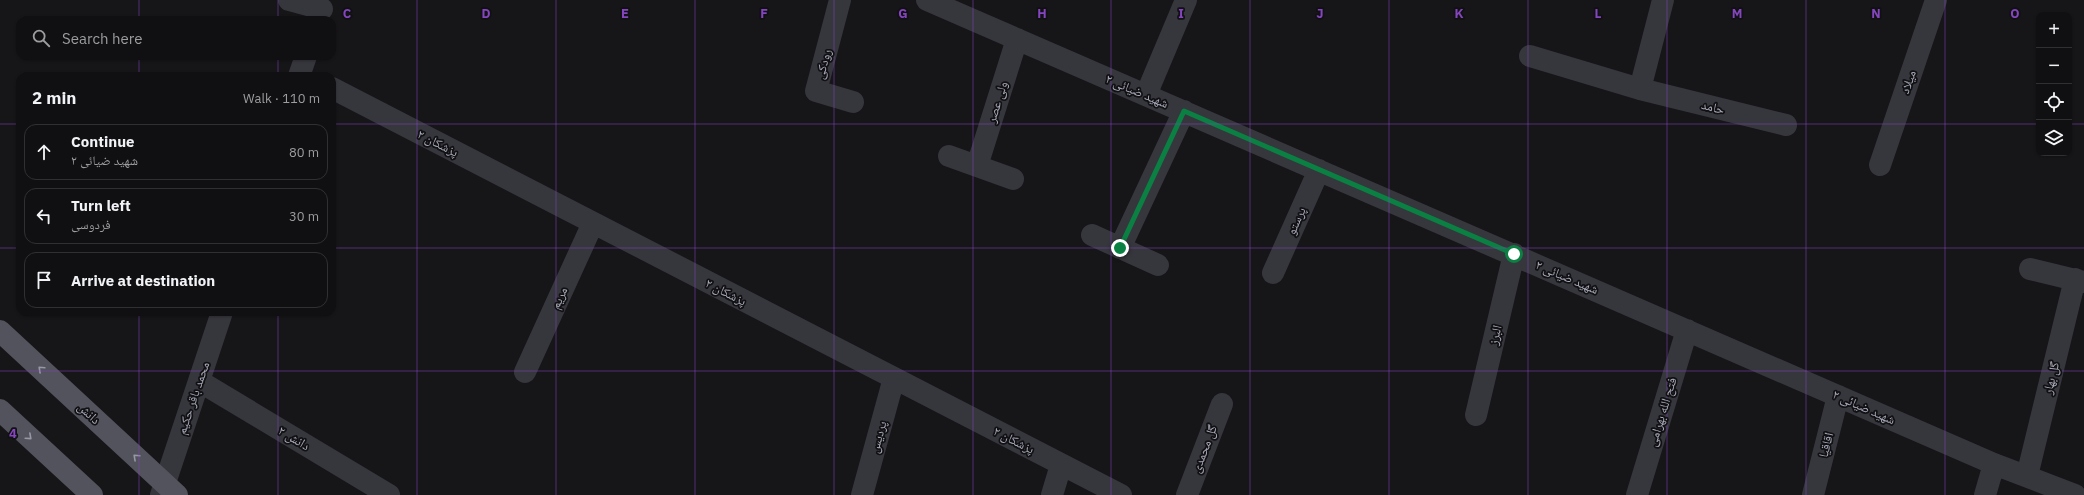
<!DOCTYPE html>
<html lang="en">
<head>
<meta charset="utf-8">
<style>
	body { margin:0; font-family:"IBM Plex Sans","Noto Naskh Arabic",sans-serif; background:#19191b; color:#f1f3f6 }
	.controls { position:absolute; right:12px; top:12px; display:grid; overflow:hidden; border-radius:8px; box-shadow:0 1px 3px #0004 }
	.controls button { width:36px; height:36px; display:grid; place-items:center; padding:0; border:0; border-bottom:1px solid #303032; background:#101012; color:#f1f3f6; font:20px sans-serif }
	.stop { position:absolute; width:12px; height:12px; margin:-9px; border:3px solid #0b8043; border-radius:50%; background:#fff }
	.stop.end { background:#0b8043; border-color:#fff; box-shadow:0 1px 4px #0008 }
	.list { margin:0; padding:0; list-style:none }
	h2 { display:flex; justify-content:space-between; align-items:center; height:52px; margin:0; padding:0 16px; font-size:17px }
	h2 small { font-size:13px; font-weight:400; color:#9c9d9f }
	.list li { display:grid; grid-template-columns:26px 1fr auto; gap:12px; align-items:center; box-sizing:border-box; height:56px; margin:0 8px 8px; padding:0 8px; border:1px solid #303032; border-radius:12px }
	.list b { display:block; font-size:15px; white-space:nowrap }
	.list p { margin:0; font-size:13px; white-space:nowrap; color:#9c9d9f }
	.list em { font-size:13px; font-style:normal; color:#9c9d9f }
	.icon { flex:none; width:22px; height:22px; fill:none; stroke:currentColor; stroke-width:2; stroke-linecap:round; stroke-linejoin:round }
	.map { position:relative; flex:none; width:2084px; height:495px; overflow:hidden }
	.search { position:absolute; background:#101012; box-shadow:0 1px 3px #0004; left:16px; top:16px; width:320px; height:44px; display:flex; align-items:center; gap:10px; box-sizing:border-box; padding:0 14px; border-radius:12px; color:#9c9d9f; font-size:15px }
	.panel { position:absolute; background:#101012; box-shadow:0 1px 3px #0004; left:16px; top:72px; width:320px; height:244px; border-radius:12px }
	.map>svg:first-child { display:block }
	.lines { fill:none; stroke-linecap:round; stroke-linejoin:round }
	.minor { stroke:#36363d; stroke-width:22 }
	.major { stroke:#52535c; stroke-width:22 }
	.oneway { stroke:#9698a6 }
	.route { stroke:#0b8043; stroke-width:5 }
	.grid { fill:none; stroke:#8445be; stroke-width:1; stroke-opacity:0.55 }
	.labels { text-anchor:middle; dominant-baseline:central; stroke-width:3.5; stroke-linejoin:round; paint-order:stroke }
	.street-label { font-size:13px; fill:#a7a9b8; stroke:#111013 }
	.grid-label { font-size:13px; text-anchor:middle; font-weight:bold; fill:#8445be; stroke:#111013; stroke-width:3.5; stroke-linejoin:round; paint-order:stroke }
</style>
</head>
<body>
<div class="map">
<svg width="2084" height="495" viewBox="0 0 2084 495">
	<rect width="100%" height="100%" fill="#161518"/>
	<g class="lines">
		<path class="minor" d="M289,0l33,9
			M840,0l-24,91 37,11
			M927,0l1067,464 81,31
			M1530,56l110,33 146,36
			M299,76l7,-20
			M332,88l789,407
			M1640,89l23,-89
			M1146,95l40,-95
			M949,156l64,23
			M1880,165l56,-165
			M977,166l40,-127
			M1092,235l66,30
			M1120,248l64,-137
			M2030,269l54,13
			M1273,273l46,-103
			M525,372l68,-149
			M199,381l190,114
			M1476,415l38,-161
			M2027,476l48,-197
			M161,495l61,-183
			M862,495l32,-117
			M1052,495l9,-30
			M1187,495l35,-91
			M1637,495l50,-165
			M1813,495l25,-99
			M1985,495l9,-31"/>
		<path class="major" d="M0,331l177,164
			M0,410l92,85"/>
	</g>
	<defs><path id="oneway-chevron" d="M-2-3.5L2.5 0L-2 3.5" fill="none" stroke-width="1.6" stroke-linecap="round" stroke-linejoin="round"/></defs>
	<g class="oneway">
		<use href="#oneway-chevron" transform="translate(41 369) rotate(-137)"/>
		<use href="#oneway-chevron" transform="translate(29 437) rotate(42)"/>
		<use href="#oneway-chevron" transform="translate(136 457) rotate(-137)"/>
	</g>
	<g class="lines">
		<path class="route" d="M1120,248l64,-137 330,143"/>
	</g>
	<path class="grid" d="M139,0v20M278,0v20M417,0v495M556,0v495M695,0v495M834,0v495M973,0v495M1111,0v495M1250,0v495M1389,0v495M1528,0v495M1667,0v495M1806,0v495M1945,0v495M139,56v20M278,56v20M0,124h20M332,124h1707M2069,124h15M0,248h20M332,248h1752M139,312v183M278,312v183M0,371h2084"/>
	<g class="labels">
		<g class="street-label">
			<text transform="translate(823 64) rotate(-75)">رودکی</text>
			<text transform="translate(1908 82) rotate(-71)">میلاد</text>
			<text transform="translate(1137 91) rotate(23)">شهید ضیائی ۲</text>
			<text transform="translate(997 102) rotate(-73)">ولی عصر</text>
			<text transform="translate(1713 107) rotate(14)">حامد</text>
			<text transform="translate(438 143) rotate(27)">پزشکان ۲</text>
			<text transform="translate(1296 221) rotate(-66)">پرستو</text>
			<text transform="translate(1567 277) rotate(23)">شهید ضیائی ۲</text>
			<text transform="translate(726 292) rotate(27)">پزشکان ۲</text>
			<text transform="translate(559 298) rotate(-65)">مریم</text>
			<text transform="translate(1495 335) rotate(-77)">البرز</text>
			<text transform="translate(2051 378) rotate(-76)">گل بهار</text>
			<text transform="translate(193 398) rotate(-71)">محمد باقر حکیم</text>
			<text transform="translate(1864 407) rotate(24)">شهید ضیائی ۲</text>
			<text transform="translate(1662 412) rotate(-73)">فتح الله بهرامی</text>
			<text transform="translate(89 413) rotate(43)">دانش</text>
			<text transform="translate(878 437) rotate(-75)">پردیس</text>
			<text transform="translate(294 438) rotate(31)">دانش ۲</text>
			<text transform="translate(1014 440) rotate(27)">پزشکان ۲</text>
			<text transform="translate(1826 445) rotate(-76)">اقاقیا</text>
			<text transform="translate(1204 449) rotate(-69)">گل محمدی</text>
		</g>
	</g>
	<g class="grid-label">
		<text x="347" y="18">C</text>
		<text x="486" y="18">D</text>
		<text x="625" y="18">E</text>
		<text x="764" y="18">F</text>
		<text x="903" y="18">G</text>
		<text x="1042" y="18">H</text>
		<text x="1181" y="18">I</text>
		<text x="1320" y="18">J</text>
		<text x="1459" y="18">K</text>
		<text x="1598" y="18">L</text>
		<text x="1737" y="18">M</text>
		<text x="1876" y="18">N</text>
		<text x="2015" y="18">O</text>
		<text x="13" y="438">4</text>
	</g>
</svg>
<div class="controls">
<button>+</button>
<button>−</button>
<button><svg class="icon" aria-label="locate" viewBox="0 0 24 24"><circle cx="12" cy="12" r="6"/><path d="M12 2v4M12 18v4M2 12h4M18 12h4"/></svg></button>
<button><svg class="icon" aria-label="layers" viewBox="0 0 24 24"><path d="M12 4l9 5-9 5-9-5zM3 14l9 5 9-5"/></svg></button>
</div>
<div class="stop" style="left:1514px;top:254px"></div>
<div class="stop end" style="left:1120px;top:248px"></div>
<div class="search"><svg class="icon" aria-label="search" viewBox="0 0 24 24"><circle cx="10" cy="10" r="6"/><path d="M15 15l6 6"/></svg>Search here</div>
<section class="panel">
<h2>2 min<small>Walk · 110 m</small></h2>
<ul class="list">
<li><svg class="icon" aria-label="ahead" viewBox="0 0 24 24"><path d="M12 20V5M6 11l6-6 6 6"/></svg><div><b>Continue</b><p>شهید ضیائی ۲</p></div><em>80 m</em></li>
<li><svg class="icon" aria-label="left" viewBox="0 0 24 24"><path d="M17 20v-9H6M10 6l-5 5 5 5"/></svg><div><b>Turn left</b><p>فردوسی</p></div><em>30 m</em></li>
<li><svg class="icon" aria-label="arrive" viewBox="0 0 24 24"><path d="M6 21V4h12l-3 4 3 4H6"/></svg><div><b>Arrive at destination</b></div></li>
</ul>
</section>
</div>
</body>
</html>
